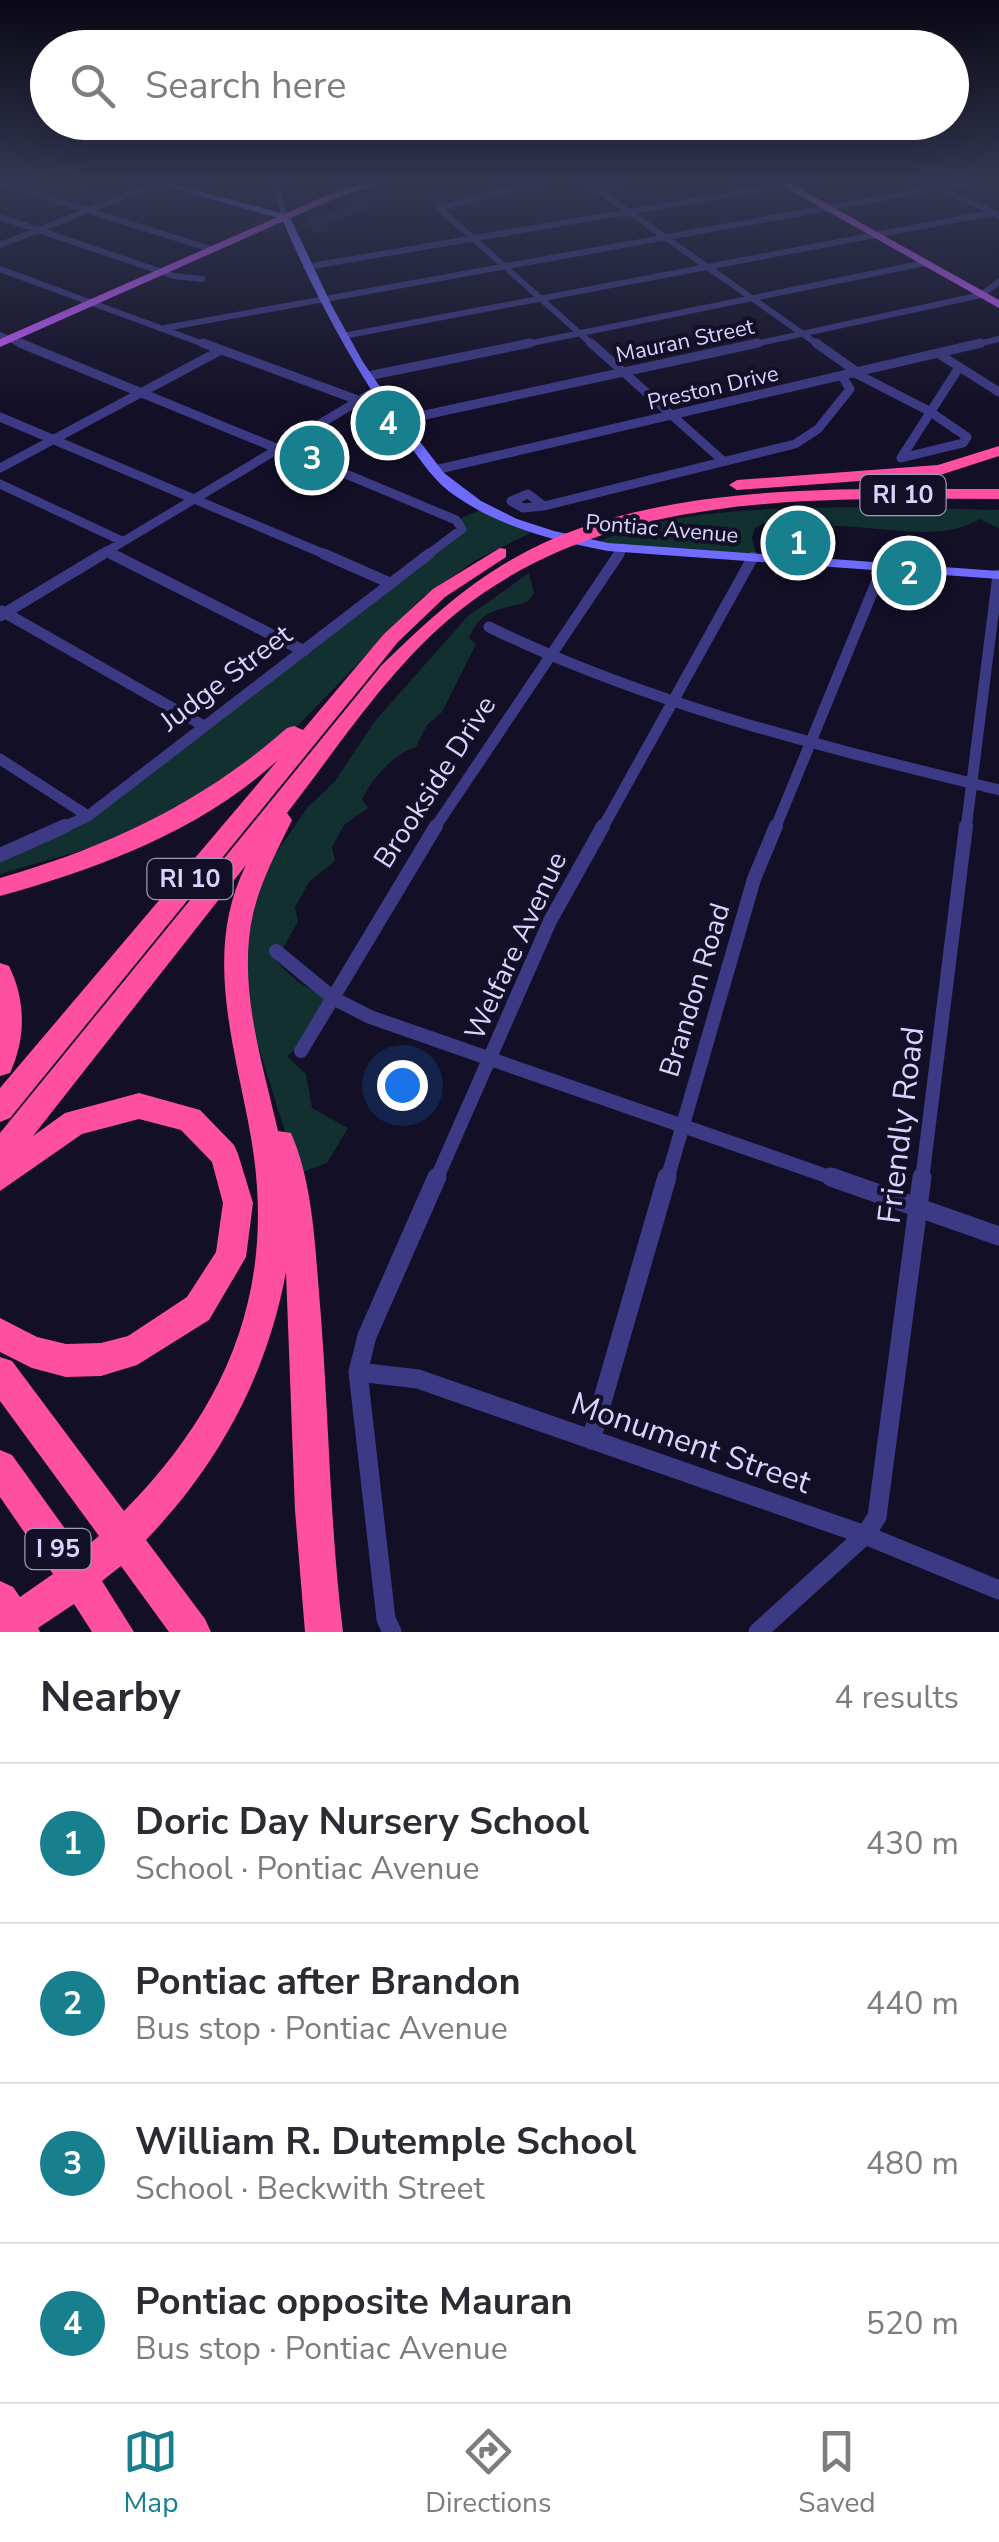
<!DOCTYPE html>
<html lang="en">
<head>
<meta charset="utf-8">
<style>
	body { margin:0; font-family:"Nunito Sans",sans-serif; background:#f7f7f7; color:#2b2b33 }
	.you { position:absolute; left:402px; top:1085px; width:35px; height:35px; margin:-25px; border:8px solid #fff; border-radius:50%; background:#1a73e8; box-shadow:0 0 0 15px #1a73e833 }
	.badge { display:grid; place-items:center; width:65px; height:65px; border-radius:50%; background:#187f8f; color:#fff; font-size:32px; font-weight:700 }
	.pin { position:absolute; translate:-50% -50%; border:5px solid #fff; box-shadow:0 2px 10px #0006 }
	.list { margin:0; padding:0; list-style:none }
	h2 { display:flex; justify-content:space-between; align-items:center; height:130px; margin:0; padding:0 40px; font-size:42px }
	h2 small { font-size:32px; font-weight:400; color:#7c7c81 }
	.list li { display:grid; grid-template-columns:65px 1fr auto; gap:30px; align-items:center; box-sizing:border-box; height:160px; padding:0 40px; border-top:2px solid #e1e1e2 }
	.list b { display:block; font-size:38px; white-space:nowrap }
	.list p { margin:0; font-size:32px; white-space:nowrap; color:#7c7c81 }
	.list em { font-size:32px; font-style:normal; color:#7c7c81 }
	.icon { flex:none; width:55px; height:55px; fill:none; stroke:currentColor; stroke-width:2; stroke-linecap:round; stroke-linejoin:round }
	.map { position:relative; flex:none; width:999px; height:1632px; overflow:hidden }
	.search { position:absolute; background:#fff; box-shadow:0 10px 40px #0002; left:30px; right:30px; top:30px; height:110px; display:flex; align-items:center; gap:25px; box-sizing:border-box; padding:0 35px; border-radius:55px; color:#7c7c81; font-size:38px }
	.sheet { height:770px; background:#fff }
	nav { display:flex; justify-content:space-around; align-items:center; box-sizing:border-box; height:140px; border-top:2px solid #e1e1e2; background:#fff; font-size:28px; color:#7c7c81 }
	nav a { display:grid; justify-items:center; gap:5px }
	nav .on { color:#187f8f }
	.map>svg:first-child { display:block }
	.green { fill:#12302f }
	.building { fill:#241b47 }
	.lines { fill:none; stroke-linecap:round; stroke-linejoin:round }
	.minor-far4 { stroke:#3d3a85; stroke-width:6 }
	.minor-far3 { stroke:#3d3a85; stroke-width:9 }
	.minor-far2 { stroke:#3d3a85; stroke-width:11 }
	.minor-far1 { stroke:#3d3a85; stroke-width:14 }
	.minor { stroke:#3d3a85; stroke-width:19 }
	.tertiary { fill:#3d3a85; fill-rule:evenodd }
	.secondary { fill:#6f6bff; fill-rule:evenodd }
	.primary { fill:#c25bff; fill-rule:evenodd }
	.motorway { fill:#ff4fa3; fill-rule:evenodd }
	.labels { text-anchor:middle; dominant-baseline:central; stroke-width:8; stroke-linejoin:round; paint-order:stroke }
	.far-street-label { font-size:22px; fill:#d9d4ff; stroke:#130f26 }
	.shield { fill:#130f26; stroke:#9e99be; stroke-width:2.5 }
	.shield-label { font-size:25px; font-weight:bold; fill:#d9d4ff }
	.street-label { font-size:28px; fill:#d9d4ff; stroke:#130f26 }
	.near-street-label { font-size:32px; fill:#d9d4ff; stroke:#130f26 }
</style>
</head>
<body>
<div class="map">
<svg width="999" height="1632" viewBox="0 0 999 1632">
	<rect width="100%" height="100%" fill="#130f26"/>
	<path class="green" d="M870,507l129,3v18l-20,-9c-38,25 -104,6 -147,7 -27,1 -52,-16 -77,2l-3,10 5,19 -164,-12c69,-38 199,-37 277,-38z
		M480,510l52,22 -56,28 -53,37 -148,152 -126,82 -149,43v-18l55,-21 406,-307 -4,-8z
		M529,573l5,20 -7,9c-26,8 -46,6 -58,36l7,6 -34,68 -15,13 -11,22c-24,8 -42,30 -54,52l6,9 -24,17 -12,22 3,14 -26,21 -14,25 3,14 -22,40 22,21 28,16 -27,48 -12,10 19,18 6,34 36,20 -21,35 -45,17 6,-38 -36,-117 -9,-88 24,-71 41,-59 27,-26 40,-60 93,-105z"/>
	<path class="building" d="M369,198l3,7 -46,21 7,2 -18,8 -7,-15z"/>
	<g class="lines">
		<path class="minor-far4" d="M545,181l-106,27 155,138
			M585,181l235,165
			M923,181l76,34
			M0,183l211,66
			M594,187l37,-6
			M0,217l174,59 28,3
			M0,245l163,-64
			M306,267l480,-82
			M0,269l209,77
			M165,328l812,-147
			M0,335l26,11
			M343,336l648,-123
			M517,346l408,-83
			M746,346l235,-51 18,-13
			M970,346l29,-7"/>
		<path class="minor-far3" d="M20,343l256,105
			M203,343l152,56
			M591,343l131,117
			M816,343l41,29
			M939,354l60,38
			M855,373l74,38 38,26 -4,6 -62,15
			M368,376l162,-33
			M0,417l329,139
			M397,421l361,-78
			M901,458l57,-89
			M0,468l221,-118
			M435,470l546,-127
			M341,472l115,48 6,9 -36,27
			M0,484l122,57
			M528,494l16,12 -21,2 -12,-7z
			M544,506l251,-62 23,-15 32,-40 -8,-13
			M106,551l11,5
			M99,556l276,-165
			M617,556l6,-8"/>
		<path class="minor-far2" d="M112,554l192,97
			M324,554l66,29
			M2,611l202,115
			M0,616l103,-62
			M489,627c162,79 336,120 510,163
			M0,759l88,57
			M60,829l28,-13 341,-262
			M434,829l185,-275
			M602,829l151,-272
			M775,829l108,-263
			M966,829l32,-254"/>
		<path class="minor-far1" d="M0,855l65,-29
			M276,951l57,47 37,19 468,163
			M301,1051l135,-225
			M436,1180l114,-259 53,-95
			M667,1180l87,-301 22,-53
			M922,1180l44,-354"/>
		<path class="minor" d="M831,1177l168,59
			M358,1372l60,7 447,156 134,55
			M591,1440l76,-263
			M392,1632l-6,-13 -28,-247 9,-36 70,-159
			M758,1632l107,-97 12,-18 45,-340"/>
		<path class="tertiary" d="M270,181h7l12,38 -7,-2z
			M795,181h15l-24,6 -4,-2z"/>
		<path class="secondary" d="M146,181h14l129,34 43,91 31,56 35,51 46,60 37,28 36,18 37,12 54,12 391,28v8l-391,-28c-53,-10 -106,-23 -151,-54 -22,-14 -36,-36 -51,-57 -51,-68 -90,-143 -124,-221z"/>
		<path class="primary" d="M373,181h15l-52,17 -336,149v-8l330,-145z
			M774,181h12l213,119v8z"/>
		<path class="motorway" d="M999,446v10l-59,19 -203,15 -8,-5 8,-5 201,-15z
			M999,489v10c-185,0 -386,-10 -540,112 -68,54 -119,134 -172,202l5,7c-15,31 -31,60 -39,94 -16,71 9,147 25,217l13,2c21,48 24,109 28,160 10,113 10,226 24,339h-38l-10,-122 -9,-238c-19,103 -67,192 -140,268l59,79 6,13h-42l-48,-66 -19,15 32,51h-42l-18,-28 -36,24 2,4h-40v-51l13,6 7,10 33,-23 -53,-77v-47l12,5 69,96 18,-15 -99,-135v-44l12,4 112,150c107,-108 154,-228 126,-379 -16,-89 -47,-181 -4,-267l-213,271 32,-23 74,-20 61,17 34,35 4,9 15,49 -7,54 -37,63 -72,45 -36,11 -35,1 -34,-9 -32,-16v-34l37,19 29,7 35,-1 27,-7 59,-39 29,-45 7,-49 -11,-41 -31,-32 -42,-11 -57,15 -82,57v-58l381,-467c41,-40 80,-77 130,-106 136,-80 335,-71 488,-71z
			M500,548l6,1v8l-61,40 -47,45 -388,476 -10,4v-34l278,-328c-78,71 -178,108 -278,136v-18c108,-31 202,-75 287,-150l7,-2 9,4 81,-96 49,-45z
			M0,963l9,3c17,35 17,72 1,107l-10,3z"/>
	</g>
	<linearGradient id="sky" x2="0" y2="1"><stop stop-color="#0a0815"/><stop offset="0.44" stop-color="#333752"/><stop offset="1" stop-color="#333752" stop-opacity="0"/></linearGradient>
	<rect width="999" height="410" fill="url(#sky)"/>
	<g class="labels">
		<g class="far-street-label">
			<text transform="translate(685 341) rotate(-12)">Mauran Street</text>
			<text transform="translate(713 388) rotate(-13)">Preston Drive</text>
			<text transform="translate(662 529) rotate(5)">Pontiac Avenue</text>
		</g>
		<g class="shield">
			<rect x="860.5" y="475" width="85" height="40" rx="8"/>
			<rect x="147.5" y="859" width="85" height="40" rx="8"/>
			<rect x="25.5" y="1529" width="65" height="40" rx="8"/>
		</g>
		<g class="shield-label">
			<text x="903" y="495">RI 10</text>
			<text x="190" y="879">RI 10</text>
			<text x="58" y="1549">I 95</text>
		</g>
		<g class="street-label">
			<text transform="translate(226 678) rotate(-37)">Judge Street</text>
			<text transform="translate(435 782) rotate(-57)">Brookside Drive</text>
			<text transform="translate(516 946) rotate(-65)">Welfare Avenue</text>
			<text transform="translate(695 990) rotate(-73)">Brandon Road</text>
		</g>
		<g class="near-street-label">
			<text transform="translate(901 1125) rotate(-83)">Friendly Road</text>
			<text transform="translate(691 1443) rotate(19)">Monument Street</text>
		</g>
	</g>
</svg>
<div class="you"></div>
<div class="pin badge" style="left:798px;top:543px">1</div>
<div class="pin badge" style="left:909px;top:573px">2</div>
<div class="pin badge" style="left:312px;top:458px">3</div>
<div class="pin badge" style="left:388px;top:423px">4</div>
<div class="search"><svg class="icon" aria-label="search" viewBox="0 0 24 24"><circle cx="10" cy="10" r="6"/><path d="M15 15l6 6"/></svg>Search here</div>
</div>
<section class="sheet">
<h2>Nearby<small>4 results</small></h2>
<ul class="list">
<li><span class="badge">1</span><div><b>Doric Day Nursery School</b><p>School · Pontiac Avenue</p></div><em>430 m</em></li>
<li><span class="badge">2</span><div><b>Pontiac after Brandon</b><p>Bus stop · Pontiac Avenue</p></div><em>440 m</em></li>
<li><span class="badge">3</span><div><b>William R. Dutemple School</b><p>School · Beckwith Street</p></div><em>480 m</em></li>
<li><span class="badge">4</span><div><b>Pontiac opposite Mauran</b><p>Bus stop · Pontiac Avenue</p></div><em>520 m</em></li>
</ul>
</section>
<nav>
<a class="on"><svg class="icon" aria-label="map" viewBox="0 0 24 24"><path d="M3 6l6-2 6 2 6-2v14l-6 2-6-2-6 2zM9 4v14M15 6v14"/></svg>Map</a>
<a><svg class="icon" aria-label="directions" viewBox="0 0 24 24"><path d="M12 3l9 9-9 9-9-9zM9 14v-3h6M13 9l2 2-2 2"/></svg>Directions</a>
<a><svg class="icon" aria-label="saved" viewBox="0 0 24 24"><path d="M7 4h10v16l-5-4-5 4z"/></svg>Saved</a>
</nav>
</body>
</html>
